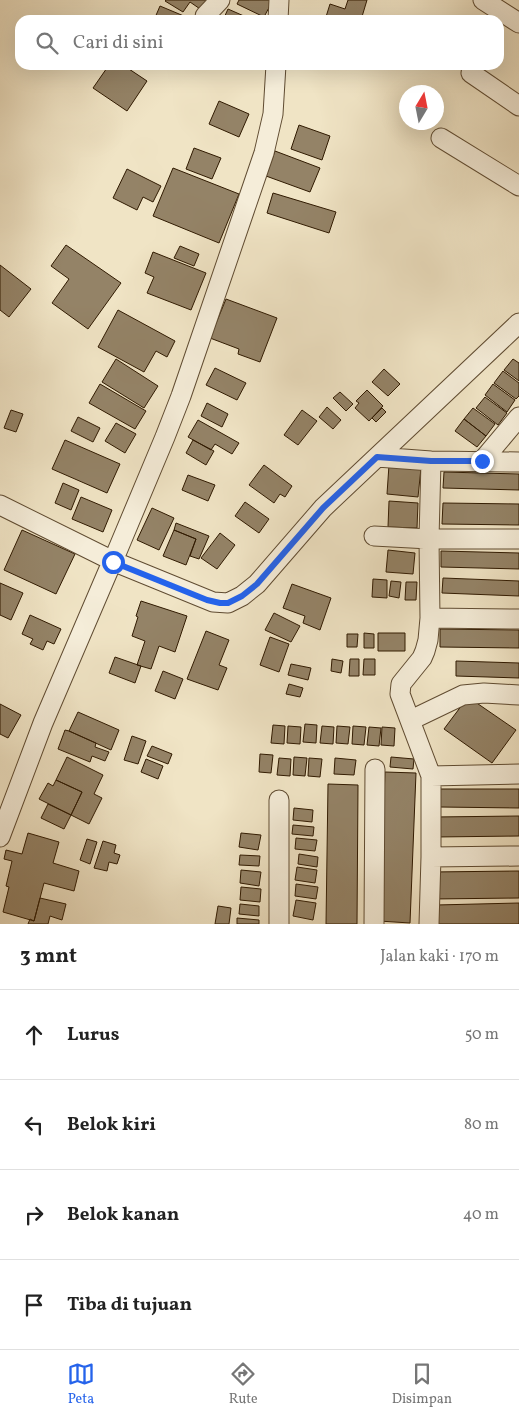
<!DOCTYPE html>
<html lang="id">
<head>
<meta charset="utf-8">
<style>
	body { margin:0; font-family:Vollkorn,serif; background:#f6f6f6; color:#222 }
	.compass { position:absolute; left:399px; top:85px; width:45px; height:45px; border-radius:50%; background:#fff; box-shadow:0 5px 20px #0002; rotate:10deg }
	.stop { position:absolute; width:15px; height:15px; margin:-11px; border:4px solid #2563eb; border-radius:50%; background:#fff }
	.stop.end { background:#2563eb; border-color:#fff; box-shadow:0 1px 5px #0008 }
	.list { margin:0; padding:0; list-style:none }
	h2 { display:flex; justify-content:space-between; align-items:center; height:65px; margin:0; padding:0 20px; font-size:21px }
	h2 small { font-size:16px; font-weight:400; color:#767676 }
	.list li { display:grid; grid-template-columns:32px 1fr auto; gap:15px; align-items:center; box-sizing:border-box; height:90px; padding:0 20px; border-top:1px solid #e0e0e0 }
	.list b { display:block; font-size:19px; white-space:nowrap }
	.list em { font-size:16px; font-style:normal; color:#767676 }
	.icon { flex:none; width:28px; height:28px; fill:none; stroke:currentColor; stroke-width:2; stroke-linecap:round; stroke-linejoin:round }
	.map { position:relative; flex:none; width:519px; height:924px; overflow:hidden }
	.search { position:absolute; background:#fff; box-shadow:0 5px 20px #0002; left:15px; right:15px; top:15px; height:55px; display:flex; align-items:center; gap:12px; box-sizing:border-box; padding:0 18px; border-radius:15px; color:#767676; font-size:19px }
	.sheet { height:425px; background:#fff }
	nav { display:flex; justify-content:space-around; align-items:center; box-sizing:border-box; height:70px; border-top:1px solid #e0e0e0; background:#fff; font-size:14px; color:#767676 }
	nav a { display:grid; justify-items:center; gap:2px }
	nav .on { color:#2563eb }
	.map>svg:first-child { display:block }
	.building { fill:#948367; stroke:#301a01 }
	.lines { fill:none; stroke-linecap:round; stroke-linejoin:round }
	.minor-casing { stroke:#604c32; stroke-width:21 }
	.minor { stroke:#f5edd9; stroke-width:19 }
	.route { stroke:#2563eb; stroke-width:6 }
</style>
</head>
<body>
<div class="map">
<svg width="519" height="924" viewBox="0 0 519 924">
	<rect width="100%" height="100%" fill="#f0e4c5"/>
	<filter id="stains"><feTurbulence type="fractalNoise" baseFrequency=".004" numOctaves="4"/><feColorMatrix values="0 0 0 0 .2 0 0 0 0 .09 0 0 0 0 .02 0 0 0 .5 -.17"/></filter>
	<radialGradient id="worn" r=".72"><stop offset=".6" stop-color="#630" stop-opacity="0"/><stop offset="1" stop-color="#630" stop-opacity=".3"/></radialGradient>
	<path class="building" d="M166,0h45l-8,11 -13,-9 -7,10 -18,-11z
		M239,0h34l-9,17 -27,-13z
		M348,0h19l-6,20h-36l5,-16 15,5z
		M160,6l31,13v1h-37z
		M228,9l25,11h-30z
		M109,65h14l24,16 -20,30 -34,-23z
		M219,101l30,13 -10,23 -30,-13z
		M299,125l31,11 -8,24 -31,-11z
		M194,148l27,10 -9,21 -26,-10z
		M275,151l45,17 -10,24 -44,-16z
		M173,168l66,26 -20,49 -66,-27z
		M127,169l34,17 -8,16 -10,-5 -6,13 -24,-12z
		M273,193l63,19 -7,21 -62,-20z
		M66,245l55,38 -33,46 -36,-26 17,-24 -18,-13z
		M180,246l19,8 -5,12 -20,-8z
		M153,252l53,21 -15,37 -44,-17 7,-16 -9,-4z
		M0,265l31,24 -22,28 -9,-7z
		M226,299l51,19 -17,44 -22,-8 1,-5 -29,-11z
		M118,310l57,31 -8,16 -11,-6 -12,21 -46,-25z
		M116,359l42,27 -14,22 -42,-26z
		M513,359l6,4v18l-15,-11z
		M215,368l31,15 -9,17 -31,-15z
		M384,369l16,15 -12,12 -16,-14z
		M503,371l16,12v13l-3,3 -22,-16z
		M100,384l46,27 -11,18 -46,-26z
		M493,384l22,16 -8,12 -22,-17z
		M367,390l16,16 -14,15 -14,-13 4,-5 -3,-2z
		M340,392l13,12 -7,7 -13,-13z
		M485,397l22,16 -9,12 -22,-17z
		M207,403l21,11 -6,13 -21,-11z
		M327,407l14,13 -8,9 -14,-12z
		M382,408l4,4 -10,10 -4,-4z
		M473,408l22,16 -9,12 -22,-17z
		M11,410l12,4 -7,18 -12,-4z
		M302,410l15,11 -19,24 -14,-10z
		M78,417l22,11 -7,14 -22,-11z
		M464,419l22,17 -9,11 -22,-16z
		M198,420l41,23 -7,11 -17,-10 -4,6 -23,-13z
		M116,423l20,11 -11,19 -20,-12z
		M65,440l55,24 -13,29 -55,-24z
		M193,440l21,11 -8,14 -20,-12z
		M264,465l28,21 -7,11 -5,-3 -6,9 -25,-18z
		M389,465l32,3 -3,29 -31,-3z
		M444,472l75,2v16l-76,-2z
		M188,475l27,10 -7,16 -26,-11z
		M63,483l16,7 -8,20 -16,-7z
		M81,497l31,13 -9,22 -31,-13z
		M389,501l29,2 -1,25 -29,-1z
		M245,502l24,17 -10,14 -24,-17z
		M443,503l76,1v21l-77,-1z
		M152,508l22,10 -15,32 -22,-10z
		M176,523l33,13 -10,23 -9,-3 6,-17 -22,-9z
		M22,530l53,24 -19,40 -52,-24z
		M174,530l22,9 -10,26 -23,-9z
		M220,533l15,12 -18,24 -16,-11z
		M388,550l27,3 -2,21 -27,-2z
		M441,551l78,2v16l-78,-2z
		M443,578l76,3v15l-77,-3z
		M373,579l14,1v18l-15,-1z
		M391,581l10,1 -2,16 -10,-2z
		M406,582h11l-1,18h-11z
		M0,583l23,10 -12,27 -11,-5z
		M292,584l39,14 -11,32 -17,-7 2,-7 -22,-8z
		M141,601l46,15 -12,36 -16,-6 -8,23 -14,-4 8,-24 -13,-5 6,-19 -2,-1z
		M274,613l26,13 -9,16 -26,-12z
		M30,615l31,14 -7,15 -7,-3 -4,9 -13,-6 3,-5 -11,-5z
		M440,629l79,1v18l-79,-1z
		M206,631l23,9 -10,25 8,3 -9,22 -31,-11z
		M364,633l10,1v14h-10z
		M378,633h27v18h-27z
		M347,634h11l-1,13h-10z
		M270,637l19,7 -10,28 -19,-7z
		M115,657l26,9 -6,17 -26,-10z
		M332,659l11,2 -2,12 -10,-2z
		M350,659h9v17h-10z
		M364,659h11v16h-12z
		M456,661l63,2v15l-63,-2z
		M291,664l20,4 -3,12 -20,-5z
		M163,671l20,8 -8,20 -20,-8z
		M289,684l14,4 -3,9 -14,-3z
		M468,697l48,33 -24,33 -48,-34z
		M0,704l21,11 -13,23 -8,-4z
		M78,712l41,18 -8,20 -42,-19z
		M305,724l12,1 -1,18 -13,-1z
		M273,725l12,1 -1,18 -13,-1z
		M288,726l13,1 -1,17 -13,-1z
		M322,726l12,1 -1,17 -13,-1z
		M337,726l13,1 -2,17 -12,-1z
		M353,726l13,1 -2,18 -12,-1z
		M369,727l12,1 -2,18 -12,-1z
		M382,727l13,1 -1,18 -13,-1z
		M65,730l4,1 27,12 -1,4 14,5 -4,9 -13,-5 -2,6 -32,-13z
		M132,736l14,5 -8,23 -14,-4z
		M152,746l20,8 -4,10 -21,-8z
		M260,754l13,1 -2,18 -12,-1z
		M67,757l36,18 -9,19 8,4 -13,26 -18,-9 11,-23 -26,-12z
		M294,757l13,1 -2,18 -12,-1z
		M391,757l23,2 -1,10 -23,-2z
		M279,758l12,1 -1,17 -13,-1z
		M309,758l13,1 -2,18 -12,-1z
		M335,758l21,2 -2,15 -20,-1z
		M146,759l17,7 -5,13 -17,-7z
		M385,772l31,1 -6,150 -31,-2z
		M56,780l26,12 -11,23 -32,-16 9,-16 5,3z
		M328,784l30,1 -1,139h-31z
		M440,789h79v19l-79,-1z
		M48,804l23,11 -7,14 -23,-11z
		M294,808l19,2 -1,12 -19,-2z
		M519,816v20l-84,1 -1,-20z
		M293,825l21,2 -1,9 -21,-2z
		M28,833l31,9 -6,21 26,8 -5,20 -30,-8 -10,38 -31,-9 6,-25 -3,-1 6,-25 -8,-2 2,-9 16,4z
		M241,833l20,2 -3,15 -19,-3z
		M296,838l21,2 -2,11 -20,-2z
		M87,839l10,3 -7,22 -10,-4z
		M103,841l13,4 -2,8 6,2 -3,9 -8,-2 -2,9 -13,-3z
		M299,854l19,3 -1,10 -19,-3z
		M240,855l20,1 -1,10 -20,-1z
		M297,867l20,3 -2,13 -20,-3z
		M241,870l20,2 -2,14 -19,-3z
		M519,871v27l-87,1 -1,-27z
		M296,884l22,3 -2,12 -21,-3z
		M241,887l20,2 -1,13 -20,-2z
		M40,898l26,6 -4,16 -12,-4 -2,8h-20l2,-5 4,2z
		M296,900l20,3 -3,17 -20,-4z
		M519,903v21h-82l-1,-19z
		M240,904l19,2v10l-20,-2z
		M218,906l13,2 -2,16h-14z
		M237,918l22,2v4h-22z"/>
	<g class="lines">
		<defs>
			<path id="minor" d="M483,0l36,23
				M205,16l15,-16
				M278,20l1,-20
				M471,73l48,33
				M441,138l78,48
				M377,457l54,4 88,1
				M482,461l37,-44
				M0,505l113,56 52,-124 16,-41 83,-243 9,-39 3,-49
				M374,536l55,3h90
				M430,618l89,1
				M411,720l52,-25 21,-2 35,2
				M431,776l88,-2
				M279,800v124
				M0,837l43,-114 69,-161h3l98,40 15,1 14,-7 15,-12 66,-76 196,-185
				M431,857l88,-1
				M374,924l1,-155
				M429,924l2,-67v-81l-31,-82 1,-10 21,-26 3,-7 3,-11 2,-22 -1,-79 2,-78"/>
		</defs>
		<use href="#minor" class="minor-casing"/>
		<use href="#minor" class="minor"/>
	</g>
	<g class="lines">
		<path class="route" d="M113,562l94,38 13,3h8l14,-7 15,-12 66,-76 54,-51 54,4h51"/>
	</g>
	<rect width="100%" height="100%" filter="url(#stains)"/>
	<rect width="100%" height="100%" fill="url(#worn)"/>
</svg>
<svg class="compass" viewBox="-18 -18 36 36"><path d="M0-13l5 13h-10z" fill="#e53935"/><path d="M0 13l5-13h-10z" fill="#767676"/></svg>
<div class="stop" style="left:113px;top:562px"></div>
<div class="stop end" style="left:482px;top:461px"></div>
<div class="search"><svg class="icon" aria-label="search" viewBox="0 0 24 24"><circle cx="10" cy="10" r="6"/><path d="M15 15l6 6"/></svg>Cari di sini</div>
</div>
<section class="sheet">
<h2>3 mnt<small>Jalan kaki · 170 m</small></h2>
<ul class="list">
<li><svg class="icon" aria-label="ahead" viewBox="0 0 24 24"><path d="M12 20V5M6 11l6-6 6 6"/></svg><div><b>Lurus</b></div><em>50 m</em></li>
<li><svg class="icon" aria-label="left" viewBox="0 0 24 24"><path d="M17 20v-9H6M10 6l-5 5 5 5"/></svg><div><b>Belok kiri</b></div><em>80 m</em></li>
<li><svg class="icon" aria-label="right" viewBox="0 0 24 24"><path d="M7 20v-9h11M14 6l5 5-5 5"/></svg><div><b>Belok kanan</b></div><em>40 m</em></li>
<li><svg class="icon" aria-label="arrive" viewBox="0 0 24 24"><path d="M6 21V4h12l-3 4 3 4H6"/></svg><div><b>Tiba di tujuan</b></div></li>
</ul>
</section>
<nav>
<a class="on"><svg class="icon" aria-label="map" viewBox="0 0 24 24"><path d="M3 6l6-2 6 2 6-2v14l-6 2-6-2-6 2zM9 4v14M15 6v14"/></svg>Peta</a>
<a><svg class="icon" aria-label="directions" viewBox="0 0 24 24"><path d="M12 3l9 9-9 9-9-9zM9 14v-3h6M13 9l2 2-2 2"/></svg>Rute</a>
<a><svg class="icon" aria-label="saved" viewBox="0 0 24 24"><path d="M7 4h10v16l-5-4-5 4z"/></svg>Disimpan</a>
</nav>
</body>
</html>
